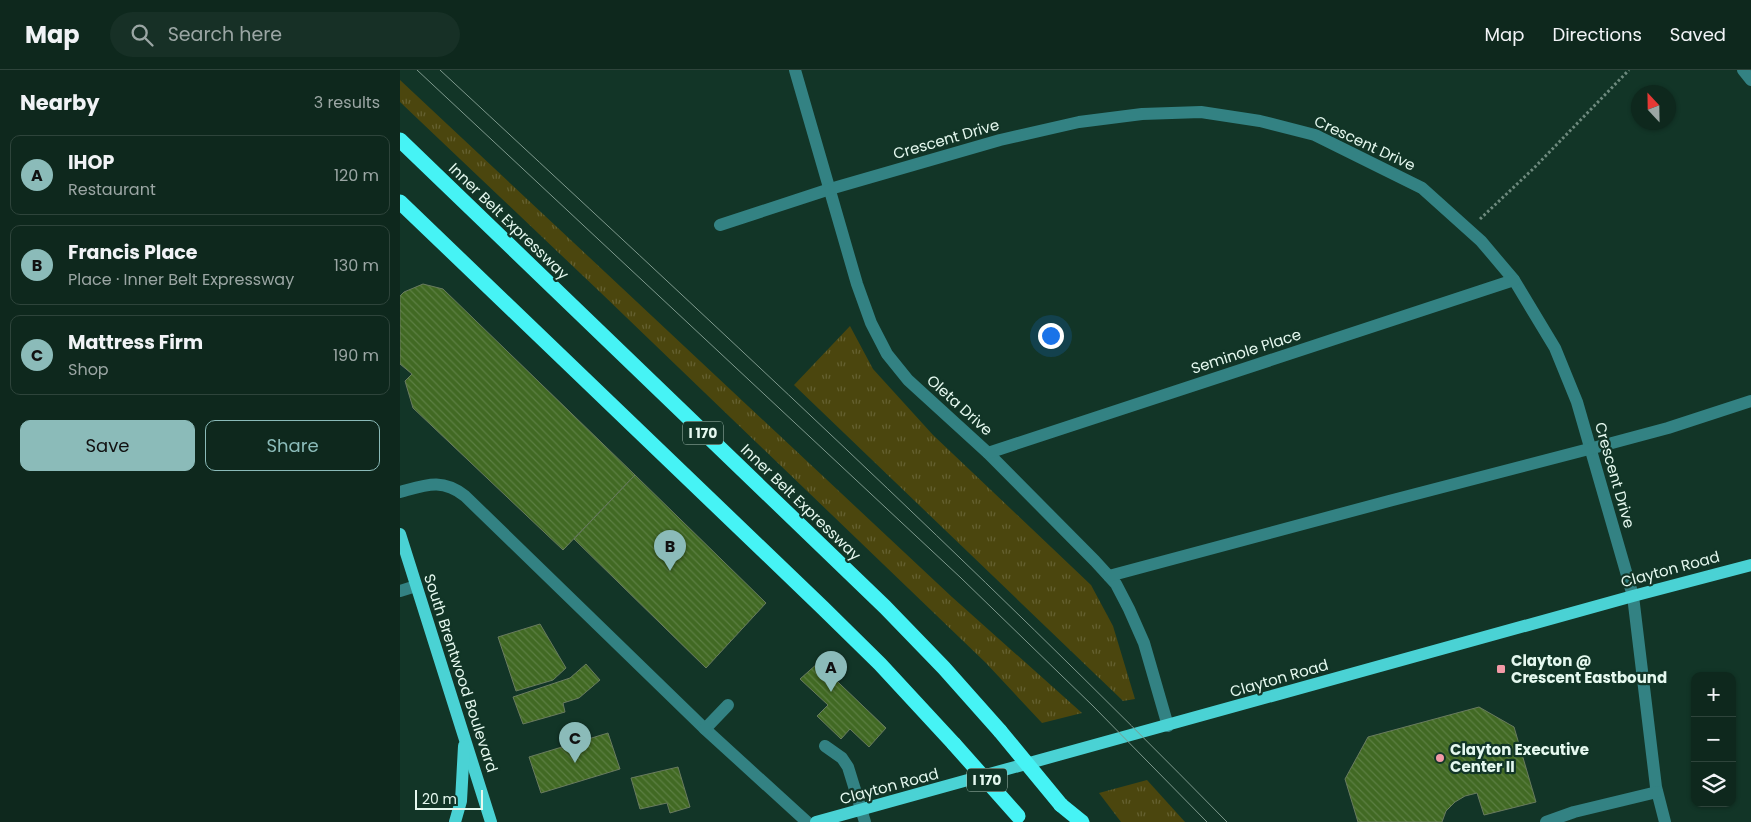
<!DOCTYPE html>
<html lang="en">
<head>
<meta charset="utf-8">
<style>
  body { margin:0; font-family:Poppins,sans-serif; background:#173026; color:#f1f3f6 }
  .controls { position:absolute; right:15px; bottom:15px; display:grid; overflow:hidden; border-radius:10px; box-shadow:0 1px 4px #0004 }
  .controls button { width:45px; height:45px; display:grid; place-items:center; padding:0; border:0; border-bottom:1px solid #2e443b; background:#0e281d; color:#f1f3f6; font:25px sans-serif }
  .compass { position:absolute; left:1231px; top:15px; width:45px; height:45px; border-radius:50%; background:#0e281d; box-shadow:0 1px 4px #0004; rotate:338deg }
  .scale { position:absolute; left:15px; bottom:12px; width:68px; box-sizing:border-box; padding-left:5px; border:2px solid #e5f8ef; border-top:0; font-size:14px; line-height:18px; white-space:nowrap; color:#e5f8ef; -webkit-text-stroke:4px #123527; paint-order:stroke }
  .you { position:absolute; left:650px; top:265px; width:18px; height:18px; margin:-12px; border:4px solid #fff; border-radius:50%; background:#1a73e8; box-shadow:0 0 0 8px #1a73e833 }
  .badge { display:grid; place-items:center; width:32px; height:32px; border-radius:50%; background:#8bbbb9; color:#111; font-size:16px; font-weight:700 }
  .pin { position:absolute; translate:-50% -41px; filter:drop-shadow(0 1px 2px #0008) }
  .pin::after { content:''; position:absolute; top:26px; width:18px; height:15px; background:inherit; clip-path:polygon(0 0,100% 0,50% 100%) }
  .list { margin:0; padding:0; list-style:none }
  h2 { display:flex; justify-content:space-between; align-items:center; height:65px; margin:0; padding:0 20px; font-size:21px }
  h2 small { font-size:16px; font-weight:400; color:#9ba6a4 }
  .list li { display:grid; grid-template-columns:32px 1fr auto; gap:15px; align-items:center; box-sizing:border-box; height:80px; margin:0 10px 10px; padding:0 10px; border:1px solid #2e443b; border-radius:10px }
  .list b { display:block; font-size:19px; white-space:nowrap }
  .list p { margin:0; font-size:16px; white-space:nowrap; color:#9ba6a4 }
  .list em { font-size:16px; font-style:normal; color:#9ba6a4 }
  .actions { display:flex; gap:10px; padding:15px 20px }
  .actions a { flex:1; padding:11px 0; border:1px solid #8bbbb9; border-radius:10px; text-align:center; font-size:18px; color:#8bbbb9 }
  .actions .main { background:#8bbbb9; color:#111 }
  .icon { flex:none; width:28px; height:28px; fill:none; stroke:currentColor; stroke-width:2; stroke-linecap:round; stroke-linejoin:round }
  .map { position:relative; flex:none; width:1351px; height:752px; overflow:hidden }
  header { display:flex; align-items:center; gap:30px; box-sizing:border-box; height:70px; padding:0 25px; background:#0e281d; border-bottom:1px solid #2e443b }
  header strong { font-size:24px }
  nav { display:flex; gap:28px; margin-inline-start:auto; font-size:18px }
  .search { width:350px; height:45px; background:#173026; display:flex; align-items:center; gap:12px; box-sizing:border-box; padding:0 18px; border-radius:28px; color:#9ba6a4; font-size:19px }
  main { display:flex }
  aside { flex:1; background:#0e281d }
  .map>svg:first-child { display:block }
</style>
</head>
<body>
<header>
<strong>Map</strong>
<div class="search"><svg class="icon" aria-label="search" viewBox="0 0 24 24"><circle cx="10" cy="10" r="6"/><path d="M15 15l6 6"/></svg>Search here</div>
<nav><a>Map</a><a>Directions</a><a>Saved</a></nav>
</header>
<main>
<aside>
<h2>Nearby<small>3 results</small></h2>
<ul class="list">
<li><span class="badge">A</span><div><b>IHOP</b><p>Restaurant</p></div><em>120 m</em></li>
<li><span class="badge">B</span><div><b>Francis Place</b><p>Place · Inner Belt Expressway</p></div><em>130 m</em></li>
<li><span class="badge">C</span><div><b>Mattress Firm</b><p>Shop</p></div><em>190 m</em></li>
</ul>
<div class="actions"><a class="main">Save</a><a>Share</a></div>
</aside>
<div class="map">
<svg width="1351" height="752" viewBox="0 0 1351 752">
  <defs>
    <pattern id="grass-tufts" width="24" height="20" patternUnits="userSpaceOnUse" patternTransform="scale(1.25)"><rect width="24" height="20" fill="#4b460e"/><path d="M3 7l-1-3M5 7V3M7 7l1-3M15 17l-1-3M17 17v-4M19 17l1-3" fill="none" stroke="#656131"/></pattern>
    <pattern id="building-back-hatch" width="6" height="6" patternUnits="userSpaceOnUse" patternTransform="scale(1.25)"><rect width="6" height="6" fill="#416923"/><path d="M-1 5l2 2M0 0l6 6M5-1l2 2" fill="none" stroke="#5c7f43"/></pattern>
  </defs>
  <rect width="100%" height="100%" fill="#123527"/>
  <!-- grass -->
  <g fill="url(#grass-tufts)">
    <path d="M0,10l552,517 130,116 -40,10 -56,-60 -386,-371 -200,-190z"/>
    <path d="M450,256l23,43 60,66 158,150 22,41 22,73 -12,2 -3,-3 -326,-313z"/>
    <path d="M747,710l38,42h-64l-22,-29z"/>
  </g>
  <!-- building -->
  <g fill="url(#building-back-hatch)" stroke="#697b5f">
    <path d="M23,214l20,5 192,186 -72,75 -150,-142 -8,-27 7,-7 -12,-10v-68l4,-4z"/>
    <path d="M235,405l131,128 -60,65 -132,-129z"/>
    <path d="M140,554l26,44 -13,12 -37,11 -18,-54z"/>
    <path d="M418,593l68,65 -17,19 -19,-18 -9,10 -24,-23 11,-11 -28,-26z"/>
    <path d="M186,594l14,16 -21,18 -16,5 2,9 -42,12 -10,-27 57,-19z"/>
    <path d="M1079,637l35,20 22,75 -52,13 -7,-22 -12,3 -10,6 -9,9 -4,11h-84l-13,-43 23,-42z"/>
    <path d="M208,663l12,36 -79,24 -12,-36z"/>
    <path d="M278,697l12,40 -20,6 -3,-10 -27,6 -9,-31z"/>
  </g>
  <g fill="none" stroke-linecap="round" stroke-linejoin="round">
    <!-- path -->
    <path stroke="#6e8a7e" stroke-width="3" stroke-dasharray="2.5 2.5" stroke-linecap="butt" d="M1080,149l53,-50 96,-99"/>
    <!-- minor -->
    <g stroke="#338283" stroke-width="12">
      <path d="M395,0l62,214 14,39 16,31 21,26 80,73 107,108 21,23 13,25 15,34 24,83"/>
      <path d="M1343,0l8,10"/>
      <path d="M320,155l110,-36 170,-49 79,-18 63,-8 59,-2 59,9 55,14 107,53 59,53 33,39 41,68 22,54 56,194 23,191 9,35"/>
      <path d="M588,383l526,-173"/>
      <path d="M0,422c26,-7 42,-14 65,4l240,233 102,93"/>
      <path d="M709,506l280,-75 223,-58 56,-15 83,-27"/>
      <path d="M0,521l16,-5"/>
      <path d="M305,659l23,-24"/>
      <path d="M425,676l17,12 6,9 17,55"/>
      <path d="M1146,752l28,-10 83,-20"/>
    </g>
    <!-- major -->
    <g stroke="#4ad2d4" stroke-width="12">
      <path d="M0,464l91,288"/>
      <path d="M55,752l6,-21 3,-55"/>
      <path d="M416,752l817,-226 118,-31"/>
    </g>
    <!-- highway -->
    <g stroke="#46f3f5" stroke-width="15">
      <path d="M0,70l485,467 59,61 56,63"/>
      <path d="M0,132l423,406 57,56 74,80"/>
      <path d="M661,735l21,17"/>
    </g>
    <!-- tram -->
    <g stroke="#7e998d" stroke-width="1">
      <path d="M17,0l544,508 132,128 114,116"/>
      <path d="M40,0c266,247 533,493 787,752"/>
    </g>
    <!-- highway-bridge -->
    <g stroke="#46f3f5" stroke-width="15">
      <path d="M600,661l61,74"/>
      <path d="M554,674l64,72"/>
    </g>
  </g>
  <!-- markers -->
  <g fill="#f39aa7" stroke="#123527" stroke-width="2">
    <rect x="1096" y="594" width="10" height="10" rx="2.5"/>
    <circle cx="1040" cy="688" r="5"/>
  </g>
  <g text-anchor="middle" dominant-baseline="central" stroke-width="4.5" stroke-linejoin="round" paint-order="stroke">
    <!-- shield labels -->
    <g fill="#123527" stroke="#a6beb3" stroke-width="1">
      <rect x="283" y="351.5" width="40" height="23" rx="4"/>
      <rect x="567" y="698.5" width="40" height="23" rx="4"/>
    </g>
    <g font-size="14" font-weight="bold" fill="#e5f8ef">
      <text x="303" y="363">I 170</text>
      <text x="587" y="710">I 170</text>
    </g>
    <!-- street labels -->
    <g font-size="15" fill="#e5f8ef" stroke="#123527">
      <text transform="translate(546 69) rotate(-16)">Crescent Drive</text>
      <text transform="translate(965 73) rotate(25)">Crescent Drive</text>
      <text transform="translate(109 151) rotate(44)">Inner Belt Expressway</text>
      <text transform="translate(846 281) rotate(-18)">Seminole Place</text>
      <text transform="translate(560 335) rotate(42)">Oleta Drive</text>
      <text transform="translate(1215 405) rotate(74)">Crescent Drive</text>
      <text transform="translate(401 432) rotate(44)">Inner Belt Expressway</text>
      <text transform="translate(1270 499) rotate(-15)">Clayton Road</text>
      <text transform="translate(61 603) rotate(72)">South Brentwood Boulevard</text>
      <text transform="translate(879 608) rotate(-16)">Clayton Road</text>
      <text transform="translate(489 716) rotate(-15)">Clayton Road</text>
    </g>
    <!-- poi labels -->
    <g font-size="15" font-weight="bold" fill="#e5f8ef" stroke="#123527" text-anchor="start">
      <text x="1111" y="590">Clayton @<tspan x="1111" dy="17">Crescent Eastbound</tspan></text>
      <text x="1050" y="679">Clayton Executive<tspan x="1050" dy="17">Center II</tspan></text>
    </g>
  </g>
</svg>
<div class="controls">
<button>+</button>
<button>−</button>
<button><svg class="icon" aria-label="layers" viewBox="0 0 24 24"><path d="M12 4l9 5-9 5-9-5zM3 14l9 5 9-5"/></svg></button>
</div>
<svg class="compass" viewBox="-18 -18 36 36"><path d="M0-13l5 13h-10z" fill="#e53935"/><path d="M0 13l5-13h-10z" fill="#9ba6a4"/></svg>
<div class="scale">20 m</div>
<div class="you"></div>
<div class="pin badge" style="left:431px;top:622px">A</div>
<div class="pin badge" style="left:270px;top:501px">B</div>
<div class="pin badge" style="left:175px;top:693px">C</div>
</div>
</main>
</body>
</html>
